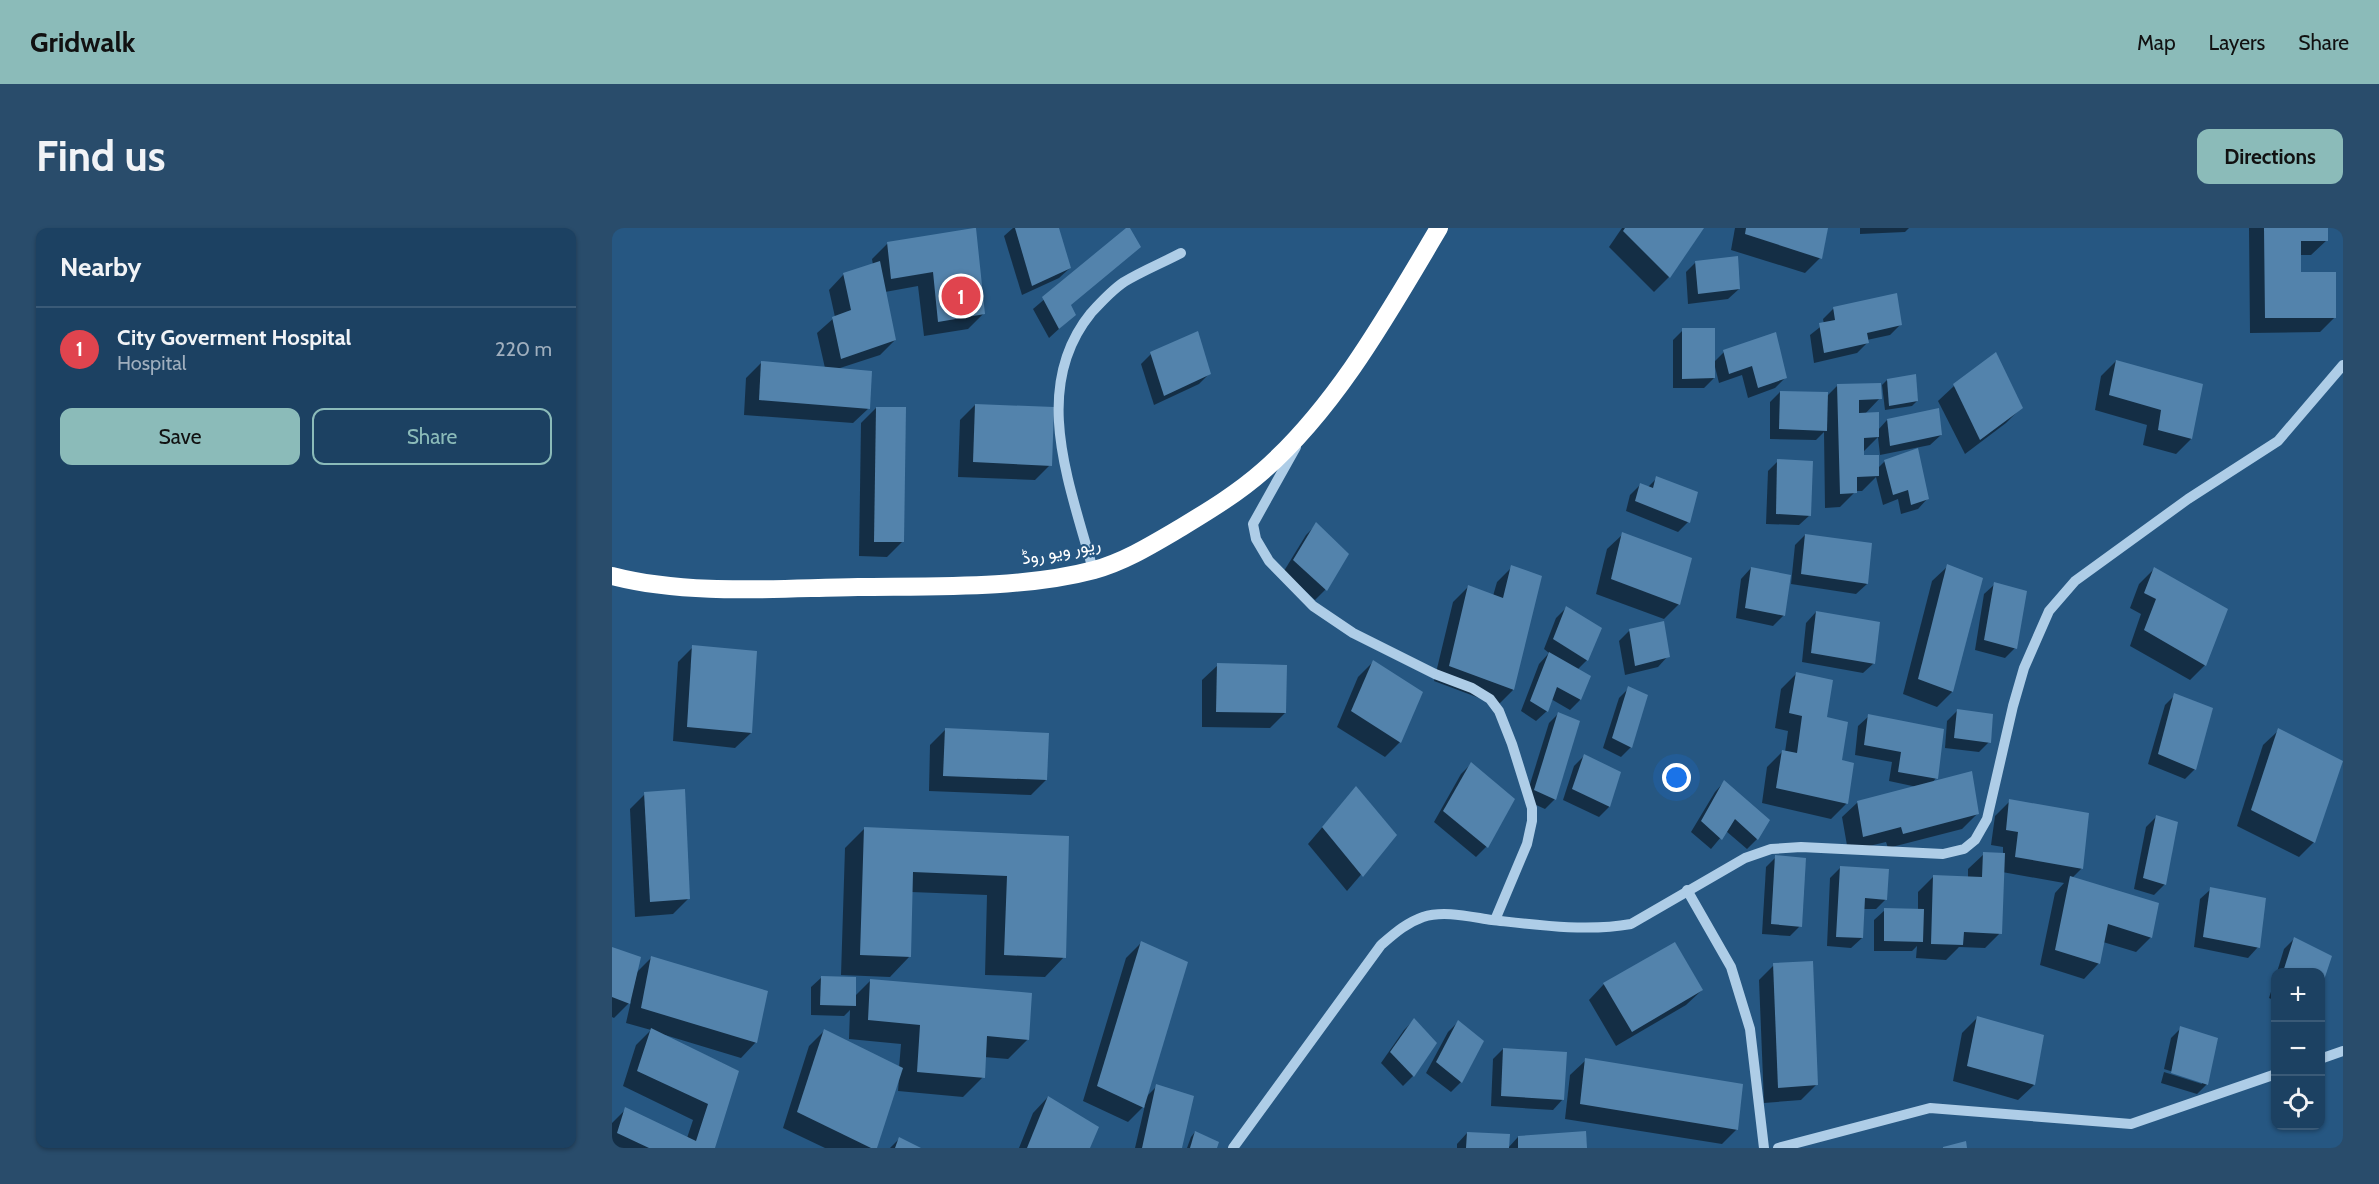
<!DOCTYPE html>
<html lang="en">
<head>
<meta charset="utf-8">
<style>
  body { margin:0; font-family:Cabin,Vazirmatn,sans-serif; background:#294c6b; color:#f1f3f6 }
  .controls { position:absolute; right:18px; bottom:18px; display:grid; overflow:hidden; border-radius:12px; box-shadow:0 2px 4px #0004 }
  .controls button { width:54px; height:54px; display:grid; place-items:center; padding:0; border:0; border-bottom:2px solid #3a5a77; background:#1c4162; color:#f1f3f6; font:30px sans-serif }
  .you { position:absolute; left:1065px; top:550px; width:21px; height:21px; margin:-15px; border:4px solid #fff; border-radius:50%; background:#1a73e8; box-shadow:0 0 0 9px #1a73e833 }
  .badge { display:grid; place-items:center; width:39px; height:39px; border-radius:50%; background:#8bbbb9; color:#fff; font-size:20px; font-weight:700 }
  .pin { position:absolute; translate:-50% -50%; border:3px solid #fff; box-shadow:0 2px 6px #0006 }
  .list { margin:0; padding:0; list-style:none }
  h2 { display:flex; justify-content:space-between; align-items:center; height:78px; margin:0; padding:0 24px; font-size:26px }
  h2 small { font-size:20px; font-weight:400; color:#a0afbe }
  .list li { display:grid; grid-template-columns:39px 1fr auto; gap:18px; align-items:center; box-sizing:border-box; height:84px; padding:0 24px; border-top:2px solid #3a5a77 }
  .list b { display:block; font-size:22px; white-space:nowrap }
  .list p { margin:0; font-size:20px; white-space:nowrap; color:#a0afbe }
  .list em { font-size:20px; font-style:normal; color:#a0afbe }
  .actions { display:flex; gap:12px; padding:18px 24px }
  .actions a { flex:1; padding:14px 0; border:2px solid #8bbbb9; border-radius:12px; text-align:center; font-size:21px; color:#8bbbb9 }
  .actions .main { background:#8bbbb9; color:#111 }
  .icon { flex:none; width:33px; height:33px; fill:none; stroke:currentColor; stroke-width:2; stroke-linecap:round; stroke-linejoin:round }
  .map { position:relative; flex:none; width:1731px; height:920px; overflow:hidden; border-radius:12px }
  header { display:flex; align-items:center; gap:36px; box-sizing:border-box; height:84px; padding:0 30px; background:#8bbbb9; color:#111 }
  header strong { font-size:28px }
  nav { display:flex; gap:33px; margin-inline-start:auto; font-size:21px }
  .intro { display:flex; align-items:center; justify-content:space-between; box-sizing:border-box; height:144px; padding:0 36px }
  h1 { margin:0; font-size:42px }
  .button { padding:15px 27px; border-radius:12px; background:#8bbbb9; color:#111; font-size:21px; font-weight:700 }
  main { display:flex; gap:36px; padding:0 36px }
  aside { flex:1; background:#1c4162; border-radius:12px; box-shadow:0 2px 4px #0004 }
  .map>svg:first-child { display:block }
</style>
</head>
<body>
<header>
<strong>Gridwalk</strong>
<nav><a>Map</a><a>Layers</a><a>Share</a></nav>
</header>
<div class="intro"><h1>Find us</h1><a class="button">Directions</a></div>
<main>
<aside>
<h2>Nearby<small></small></h2>
<ul class="list">
<li><span class="badge" style="background:#e0444e">1</span><div><b>City Goverment Hospital</b><p>Hospital</p></div><em>220 m</em></li>
</ul>
<div class="actions"><a class="main">Save</a><a>Share</a></div>
</aside>
<div class="map">
<svg width="1731" height="920" viewBox="0 0 1731 920">
  <rect width="100%" height="100%" fill="#265782"/>
  <!-- shadow -->
  <g fill="#0007">
    <path d="M401,0h45l12,40 -11,10 -37,17 -18,-59z"/>
    <path d="M516,0l-59,78 5,9 -25,23 -16,-29z"/>
    <path d="M1010,0h80l-33,49 -15,15 -45,-45z"/>
    <path d="M1123,0h92l-7,30 -15,15 -74,-23z"/>
    <path d="M1248,0h49l-4,4 -45,2z"/>
    <path d="M1637,0h78v12l-16,15h-11v19l35,43 -15,15 -70,1z"/>
    <path d="M363,1l8,85 -15,15 -44,7 -6,-50 -33,6 10,48 -15,15 -43,14 32,39 -16,15 -109,-8 2,-37 15,-15 64,5 -8,-35 18,-16 -6,-27 15,-16 29,-9 -1,-6 15,-15z"/>
    <path d="M1084,34l43,27 -11,10 -40,5 -2,-32z"/>
    <path d="M1221,81l67,16 -10,10 -23,5v3l-10,10 -43,10 -4,-28 14,-11 -1,-5z"/>
    <path d="M1071,102l31,32 10,-10 61,26 -10,10 -27,10 -6,-23 -23,8 -4,-16 -1,11 -10,10h-31v-48z"/>
    <path d="M539,126l59,19 -11,11 -45,21 -13,-41z"/>
    <path d="M1383,126l27,53 -16,16 -41,31 -27,-53 16,-15z"/>
    <path d="M1504,133l85,24 -10,54 -15,15 -33,-9 4,-20 -52,-15 6,-34z"/>
    <path d="M1275,152l30,21 -5,5 -27,4 -3,-25z"/>
    <path d="M1226,157l42,13 -16,17 14,15 9,-10 54,15 -11,10 -50,10 -2,-18 -15,15v5l14,12 8,-8 43,37 -10,11 -17,5 -3,-15 -15,6 -7,-28 -14,14h-6l-16,16 -15,1 -1,-76 -8,8 -46,-1v-37l10,-10 46,5z"/>
    <path d="M363,177l75,60 -15,15 -77,-3 2,-57z"/>
    <path d="M264,180l27,133 -16,16 -28,-1 2,-133z"/>
    <path d="M1166,233l32,54 -11,10 -33,-1 2,-53z"/>
    <path d="M1045,250l31,44 -10,10 -52,-21 4,-16 10,-10 7,3z"/>
    <path d="M704,297l31,29 -22,36 -10,10 -31,-29 22,-36z"/>
    <path d="M1011,306l56,70 -15,15 -68,-25 11,-45z"/>
    <path d="M1193,307l62,49 -11,10 -65,-10 4,-39z"/>
    <path d="M1336,338l33,12 -29,114 -15,15 -34,-13 29,-113z"/>
    <path d="M900,339l1,123 -15,15 -64,-24 19,-79 15,-15 25,9 4,-14z"/>
    <path d="M1139,340l33,47 -11,11 -37,-8 5,-39z"/>
    <path d="M1542,341l51,96 -15,15 -60,-34 11,-32 -11,-6 9,-24z"/>
    <path d="M1383,356l20,64 -10,10 -30,-8 9,-56z"/>
    <path d="M954,380l21,52 -10,10 12,6 -9,24 -10,10 -19,-11 -4,12 -11,10 -15,-10 18,-47 10,-11 -5,-4 12,-31z"/>
    <path d="M1204,384l58,51 -11,10 -61,-11 4,-39z"/>
    <path d="M1017,403l39,25 -10,11 -33,8 -6,-34z"/>
    <path d="M81,419l58,86 -16,15 -62,-7 5,-79z"/>
    <path d="M761,434l27,80 -15,15 -48,-30 21,-50z"/>
    <path d="M606,437l67,48 -15,15 -68,-1v-47z"/>
    <path d="M1184,446l30,45 15,43 5,42 -15,15 -69,-16 5,-36 15,-15h3l3,-21 -13,-3 6,-39z"/>
    <path d="M1017,460l2,59 -10,10 -18,-9 16,-50z"/>
    <path d="M1563,467l20,74 -10,10 -37,-15 17,-59z"/>
    <path d="M1345,483l32,31 -10,10 -34,-4 2,-27z"/>
    <path d="M947,485l-4,86 -10,10 -20,-9 24,-77z"/>
    <path d="M1257,488l67,62 -4,5 45,31 -15,15 -74,19 -2,-6 -38,9 -6,-34 16,-15 59,-15 -28,-6 3,-19 -37,-7 3,-29z"/>
    <path d="M333,502l101,50 -15,15 -102,-4 1,-46z"/>
    <path d="M1667,502l35,112 -15,15 -62,-31 26,-81z"/>
    <path d="M972,528l35,16 -10,35 -10,10 -36,-17 11,-34z"/>
    <path d="M859,536l42,35 -27,48 -10,10 -42,-35 27,-48z"/>
    <path d="M1112,554l44,39 -11,18 -10,10 -21,-18 -15,18 -20,-17 24,-40z"/>
    <path d="M744,560l39,47 -48,56 -39,-47z"/>
    <path d="M33,566l44,104 -16,16 -38,3 -5,-108z"/>
    <path d="M1398,573l72,67 -10,10 79,59 -15,15 -33,-10 -4,21 -15,16 -44,-14 15,-72 9,-10 -62,-11 -2,61 -15,15 -26,-1 -13,13 -30,-2 1,-12 -5,5h-38v-31l11,-10h33v-18l16,-16 34,2v-9l16,-15 19,1v-8l-12,-2 4,-29z"/>
    <path d="M1544,589l9,67 -11,11 -20,-6 12,-62z"/>
    <path d="M253,600l203,9 -4,120 -19,20 -60,-2 2,-80 -76,-3 -2,65 -19,20 -49,-2 4,-127z"/>
    <path d="M1164,629l24,69 -10,10 -28,-2 4,-67z"/>
    <path d="M1228,640l46,31 -10,10h-13l-1,29 -11,10 -24,-2 3,-68z"/>
    <path d="M1599,661l47,58 -10,11 -54,-11 6,-48z"/>
    <path d="M1682,711l36,17 -10,29v-13h-43l7,-23z"/>
    <path d="M530,714l4,155 11,-11 24,62h-46l10,-43 -17,17 -45,-21 43,-143z"/>
    <path d="M0,720l24,25 16,-16 104,85 -15,16 -76,-23v1l73,35 -25,77h-101v-25l14,-14 61,29 6,-18 -70,-34 13,-41 15,-15 -25,-7 5,-22 -17,17 -2,-1z"/>
    <path d="M1162,737l42,120 -15,15 -37,3 -5,-123z"/>
    <path d="M1664,748v25l-7,-3z"/>
    <path d="M210,749l32,20 17,-17 157,59 -20,20 -24,-2 -1,20 -20,20 -65,-6 1,-13 -24,70h-50l-42,-20 26,-82 15,-15 75,37 2,-24 -52,-5 1,-29 -6,6 -33,-1v-28z"/>
    <path d="M992,756l98,6 -16,15 -70,41 -27,-46z"/>
    <path d="M1366,789l56,68 -16,15 -65,-19 9,-48z"/>
    <path d="M802,792l21,23 -22,33 -10,10 -22,-23 23,-33z"/>
    <path d="M846,794l3,60 -10,10 -25,-19 22,-41z"/>
    <path d="M1569,800l26,56 -10,10 -36,-11 3,-11 38,12v-3l-38,-12 7,-31z"/>
    <path d="M891,821l60,50 -10,11 -62,-4 2,-47z"/>
    <path d="M974,832l151,69 -15,15 -157,-25 5,-44z"/>
    <path d="M436,869l40,51h-69l14,-35z"/>
    <path d="M583,904l20,16h-28l4,-11z"/>
    <path d="M855,905l41,15 10,-11 67,11h-128v-4z"/>
    <path d="M287,911l19,9h-28z"/>
  </g>
  <!-- building -->
  <g fill="#5383ac">
    <path d="M362,0h2l9,86 -47,8 -5,-50 -42,7 -4,-37z"/>
    <path d="M403,0h44l12,40 -39,18z"/>
    <path d="M514,0h4l11,19 -70,58 5,10 -17,14 -17,-32z"/>
    <path d="M1013,0h79l-34,50 -47,-47z"/>
    <path d="M1134,0h82l-6,31 -77,-25z"/>
    <path d="M1652,0h64v13h-27v31h35v46h-71z"/>
    <path d="M1126,28l2,33 -42,5 -3,-33z"/>
    <path d="M268,33l16,79 -55,19 -9,-42 19,-7 -8,-37z"/>
    <path d="M1285,65l5,32 -35,8 2,10 -45,10 -5,-30 16,-3 -2,-13z"/>
    <path d="M1070,100h33v50l-33,1z"/>
    <path d="M586,103l13,43 -47,22 -14,-44z"/>
    <path d="M1164,104l11,46 -29,10 -6,-22 -23,8 -6,-24z"/>
    <path d="M1384,124l27,56 -43,32 -27,-56z"/>
    <path d="M1504,132l87,24 -11,55 -34,-9 3,-20 -52,-15z"/>
    <path d="M149,133l111,10 -2,38 -111,-9z"/>
    <path d="M1304,146l2,27 -29,5 -2,-27z"/>
    <path d="M1269,155l1,16 -23,1v13l20,-1v25l-15,1v17h15v21l-22,1v16l-17,1 -3,-110z"/>
    <path d="M1168,163l48,1 -1,39 -48,-2z"/>
    <path d="M363,176l79,3 -2,59 -79,-4z"/>
    <path d="M264,179h30l-2,135h-30z"/>
    <path d="M1327,180l3,27 -52,11 -3,-27z"/>
    <path d="M1306,220l11,51 -18,6 -3,-15 -15,5 -9,-35z"/>
    <path d="M1165,231l36,2 -2,55 -35,-2z"/>
    <path d="M1044,248l42,16 -8,31 -55,-22 5,-18 13,5z"/>
    <path d="M704,294l33,32 -22,37 -34,-31z"/>
    <path d="M1010,304l70,26 -12,47 -69,-26z"/>
    <path d="M1193,306l67,9 -4,41 -67,-10z"/>
    <path d="M1335,336l36,14 -30,114 -35,-13z"/>
    <path d="M899,337l31,11 -28,114 -65,-24 19,-81 35,13z"/>
    <path d="M1139,339l40,8 -6,41 -40,-8z"/>
    <path d="M1542,339l74,42 -22,57 -62,-36 12,-31 -12,-6z"/>
    <path d="M1382,354l33,9 -10,58 -33,-9z"/>
    <path d="M954,378l36,22 -14,33 -35,-22z"/>
    <path d="M1204,383l64,11 -5,42 -64,-11z"/>
    <path d="M1052,393l6,36 -35,9 -6,-37z"/>
    <path d="M80,417l65,6 -5,82 -65,-6z"/>
    <path d="M937,424l42,24 -10,24 -24,-13 -9,25 -18,-11z"/>
    <path d="M761,432l50,32 -22,51 -50,-32z"/>
    <path d="M605,435l70,2 -1,48 -70,-1z"/>
    <path d="M1184,444l37,8 -6,37 21,5 -6,38 12,3 -6,41 -72,-16 6,-38 15,3 5,-37 -13,-3z"/>
    <path d="M1016,458l20,9 -16,53 -20,-10z"/>
    <path d="M1562,465l39,15 -17,62 -38,-16z"/>
    <path d="M1345,481l36,5 -2,29 -37,-5z"/>
    <path d="M946,484l22,9 -24,79 -22,-10z"/>
    <path d="M1256,486l76,15 -6,50 -40,-7 3,-20 -37,-7z"/>
    <path d="M333,500l104,5 -2,47 -104,-4z"/>
    <path d="M1666,500l65,33 -28,82 -64,-33z"/>
    <path d="M972,526l37,18 -11,35 -38,-18z"/>
    <path d="M859,534l44,37 -27,49 -45,-37z"/>
    <path d="M1360,543l7,43 -76,20 -2,-7 -38,10 -6,-36z"/>
    <path d="M1112,552l46,40 -12,20 -23,-21 -13,21 -21,-19z"/>
    <path d="M744,558l41,49 -34,42 -41,-50z"/>
    <path d="M73,561l5,110 -40,3 -6,-110z"/>
    <path d="M1397,571l80,14 -6,56 -68,-12 3,-25 -12,-2z"/>
    <path d="M1544,587l22,7 -12,63 -23,-7z"/>
    <path d="M252,599l205,9 -3,122 -62,-3 3,-79 -94,-4 -2,85 -51,-2z"/>
    <path d="M1371,624l22,1 -3,81 -38,-2 -1,13 -32,-1 2,-69 49,2z"/>
    <path d="M1163,627l31,3 -4,69 -31,-3z"/>
    <path d="M1228,638l49,3 -2,31 -22,-2 -2,40 -27,-1z"/>
    <path d="M1458,648l89,27 -7,35 -44,-14 -8,40 -45,-14z"/>
    <path d="M1598,659l56,11 -6,50 -57,-11z"/>
    <path d="M1272,680l40,1 -1,33 -39,-1z"/>
    <path d="M1682,709l38,19 -11,33 -1,-17h-37z"/>
    <path d="M529,713l47,21 -44,146 -47,-22z"/>
    <path d="M1063,714l28,48 -71,42 -29,-49z"/>
    <path d="M0,719l29,10 -11,47 -18,-7z"/>
    <path d="M39,728l117,35 -11,52 -116,-35z"/>
    <path d="M1201,733l5,124 -40,3 -5,-125z"/>
    <path d="M209,748l35,1v29l-36,-1z"/>
    <path d="M258,751l162,14 -3,47 -42,-4 -2,42 -68,-6 3,-47 -52,-5z"/>
    <path d="M1365,788l67,19 -9,50 -68,-19z"/>
    <path d="M802,790l23,25 -23,34 -24,-25z"/>
    <path d="M846,792l26,21 -22,42 -26,-21z"/>
    <path d="M1568,798l38,12 -10,47 -37,-12z"/>
    <path d="M39,800l88,43 -24,77h-66l-32,-15 8,-26 71,34 12,-37 -71,-33z"/>
    <path d="M212,801l79,39 -26,80h-6l-74,-36z"/>
    <path d="M891,820l64,4 -3,48 -63,-4z"/>
    <path d="M973,830l158,26 -5,46 -158,-26z"/>
    <path d="M544,856l38,12 -12,52h-40z"/>
    <path d="M436,868l51,31 -9,21h-63z"/>
    <path d="M583,903l24,11 -2,6h-27z"/>
    <path d="M974,903l1,17h-69v-12z"/>
    <path d="M855,904l43,2 -1,14h-43z"/>
    <path d="M287,909l22,11h-26z"/>
    <path d="M1354,913l1,7h-24v-1z"/>
  </g>
  <g fill="none" stroke-linecap="round" stroke-linejoin="round">
    <!-- minor -->
    <g stroke="#aecde7" stroke-width="10">
      <path d="M684,219l-43,77 3,15 13,22 44,45 40,27 82,41 37,14 18,11 9,12 13,33 20,64v13l-5,23 -32,76"/>
      <path d="M481,342c-22,-83 -64,-181 -2,-257 10,-11 21,-23 33,-31 18,-11 38,-19 57,-29"/>
      <path d="M1075,662l44,77 19,62 14,119"/>
      <path d="M1708,831l23,-8"/>
      <path d="M621,920l148,-203c14,-12 25,-22 42,-28 21,-7 48,0 69,3 45,5 95,12 139,4l114,-66 26,-9 30,-2 142,7 21,-5 11,-9 12,-21 26,-113 11,-38 25,-57 26,-30 113,-82 90,-58 65,-76"/>
      <path d="M1166,920l152,-40 201,16 145,-50"/>
    </g>
    <!-- highway -->
    <path stroke="#fff" stroke-width="18" d="M0,348c77,20 167,12 246,11 73,-1 165,2 236,-17 32,-9 59,-26 88,-43 28,-17 56,-34 81,-56 74,-65 126,-159 176,-243"/>
  </g>
  <g text-anchor="middle" dominant-baseline="central" stroke-width="4.5" stroke-linejoin="round" paint-order="stroke">
    <!-- street labels -->
    <g font-size="18" fill="#fff" stroke="#265782">
      <text transform="translate(449 323) rotate(-11)">ریور ویو روڈ</text>
    </g>
  </g>
</svg>
<div class="controls">
<button>+</button>
<button>−</button>
<button><svg class="icon" aria-label="locate" viewBox="0 0 24 24"><circle cx="12" cy="12" r="6"/><path d="M12 2v4M12 18v4M2 12h4M18 12h4"/></svg></button>
</div>
<div class="you"></div>
<div class="pin badge" style="left:349px;top:68px;background:#e0444e">1</div>
</div>
</main>
</body>
</html>
